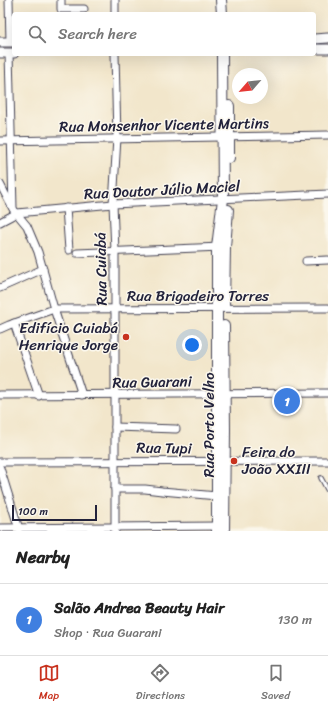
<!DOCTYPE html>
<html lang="en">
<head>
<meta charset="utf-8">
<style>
  body { margin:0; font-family:Sriracha,sans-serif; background:#f2f2f2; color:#222 }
  .compass { position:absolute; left:232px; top:68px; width:36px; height:36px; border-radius:50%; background:#fff; box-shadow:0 4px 16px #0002; rotate:242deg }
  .scale { position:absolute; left:12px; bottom:10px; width:85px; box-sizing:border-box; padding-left:4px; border:2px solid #22223b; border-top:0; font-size:11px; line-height:14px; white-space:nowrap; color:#22223b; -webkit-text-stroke:3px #fbf7ec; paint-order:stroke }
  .you { position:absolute; left:192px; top:345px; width:14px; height:14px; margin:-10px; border:3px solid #fff; border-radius:50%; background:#1a73e8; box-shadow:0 0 0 6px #1a73e833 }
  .badge { display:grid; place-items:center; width:26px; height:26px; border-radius:50%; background:#c8321e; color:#fff; font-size:13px; font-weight:700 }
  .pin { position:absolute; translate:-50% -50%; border:2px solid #fff; box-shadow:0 1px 4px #0006 }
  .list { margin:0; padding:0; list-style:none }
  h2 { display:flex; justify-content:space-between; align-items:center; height:52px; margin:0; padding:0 16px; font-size:17px }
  h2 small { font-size:13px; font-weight:400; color:#767676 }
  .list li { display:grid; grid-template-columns:26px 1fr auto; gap:12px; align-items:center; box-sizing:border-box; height:72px; padding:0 16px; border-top:1px solid #e0e0e0 }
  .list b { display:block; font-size:15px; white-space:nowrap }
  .list p { margin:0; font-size:13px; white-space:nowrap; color:#767676 }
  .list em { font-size:13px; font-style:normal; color:#767676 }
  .icon { flex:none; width:22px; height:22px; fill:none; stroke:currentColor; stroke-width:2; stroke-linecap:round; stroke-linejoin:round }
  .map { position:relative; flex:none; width:328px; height:531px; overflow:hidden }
  .search { position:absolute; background:#fff; box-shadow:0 4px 16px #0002; left:12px; right:12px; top:12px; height:44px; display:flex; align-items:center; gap:10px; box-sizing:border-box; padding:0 14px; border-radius:4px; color:#767676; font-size:15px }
  .sheet { height:124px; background:#fff }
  nav { display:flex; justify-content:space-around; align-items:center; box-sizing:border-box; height:56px; border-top:1px solid #e0e0e0; background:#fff; font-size:11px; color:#767676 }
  nav a { display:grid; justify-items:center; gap:2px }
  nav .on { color:#c8321e }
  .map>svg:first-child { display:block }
</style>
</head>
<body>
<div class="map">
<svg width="328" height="531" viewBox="0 0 328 531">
  <rect width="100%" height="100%" fill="#fbf7ec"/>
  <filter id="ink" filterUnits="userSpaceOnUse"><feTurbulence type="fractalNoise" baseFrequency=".025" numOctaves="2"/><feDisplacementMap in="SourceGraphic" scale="8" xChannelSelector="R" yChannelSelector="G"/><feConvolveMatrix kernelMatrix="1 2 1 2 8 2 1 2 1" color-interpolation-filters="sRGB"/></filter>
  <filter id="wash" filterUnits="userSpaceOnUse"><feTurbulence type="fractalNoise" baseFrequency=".012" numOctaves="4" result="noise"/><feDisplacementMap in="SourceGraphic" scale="16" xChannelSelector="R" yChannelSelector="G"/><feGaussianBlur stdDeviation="0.9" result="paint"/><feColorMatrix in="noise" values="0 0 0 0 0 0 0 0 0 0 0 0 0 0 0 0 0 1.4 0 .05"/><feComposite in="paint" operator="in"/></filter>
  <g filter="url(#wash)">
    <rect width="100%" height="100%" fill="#f2e6cb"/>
  </g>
  <g filter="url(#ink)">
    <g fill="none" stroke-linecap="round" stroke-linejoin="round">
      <defs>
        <path id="service" d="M321,478l7,13"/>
        <g id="minor">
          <path d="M9,0l1,42"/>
          <path d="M61,0v9h23"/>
          <path d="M115,14v-14"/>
          <path d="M9,53l4,155"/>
          <path d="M115,54l2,84 -4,66 2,47v280"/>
          <path d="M0,141l328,-6"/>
          <path d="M0,184l13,25 14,17 11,26 16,57 28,86"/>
          <path d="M66,208l3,42"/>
          <path d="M0,222l17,-9 96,-9 215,-10"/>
          <path d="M77,253l144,-6"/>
          <path d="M306,261l22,-1"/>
          <path d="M0,288l43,-19"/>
          <path d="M14,323l25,73"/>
          <path d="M0,329l9,-4 45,-16 274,-1"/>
          <path d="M0,395l328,-2"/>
          <path d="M115,427l61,2"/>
          <path d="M0,462l328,-1"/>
          <path d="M0,468l19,61"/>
          <path d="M115,489h30l17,2 55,5"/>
          <path d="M0,528l217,-2"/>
        </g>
        <g id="tertiary">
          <path d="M314,39l14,-1"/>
          <path d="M0,42h14"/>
          <path d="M314,49h14"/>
          <path d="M0,53h14"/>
        </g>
        <g id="secondary">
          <path d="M221,0l1,14"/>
          <path d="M229,106v52"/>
          <path d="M224,306l1,-59 3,-37"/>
          <path d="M217,531v-284l6,-48 -1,-145"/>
          <path d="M224,531l1,-101 -1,-104"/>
        </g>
      </defs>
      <!-- service casing -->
      <use href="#service" stroke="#413f51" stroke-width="5.5"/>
      <!-- minor casing -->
      <use href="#minor" stroke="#413f51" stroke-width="9"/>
      <!-- tertiary casing -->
      <use href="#tertiary" stroke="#413f51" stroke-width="11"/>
      <!-- secondary casing -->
      <use href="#secondary" stroke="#413f51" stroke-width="12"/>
      <!-- service -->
      <use href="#service" stroke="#fff" stroke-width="3.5"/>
      <!-- minor -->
      <use href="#minor" stroke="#fff" stroke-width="7"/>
      <!-- tertiary -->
      <use href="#tertiary" stroke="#fff" stroke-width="9"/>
      <!-- secondary -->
      <use href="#secondary" stroke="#fff" stroke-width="10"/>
    </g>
  </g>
  <!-- markers -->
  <g fill="#c8321e" stroke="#fbf7ec" stroke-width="1.5">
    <circle cx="126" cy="337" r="4"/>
    <circle cx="234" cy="461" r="4"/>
  </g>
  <g text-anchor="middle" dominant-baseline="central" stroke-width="3" stroke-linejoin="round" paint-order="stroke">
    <!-- street labels -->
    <g font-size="15" fill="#22223b" stroke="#fbf7ec">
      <text transform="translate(164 125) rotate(-1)">Rua Monsenhor Vicente Martins</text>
      <text transform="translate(162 190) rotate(-3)">Rua Doutor Júlio Maciel</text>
      <text transform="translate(101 269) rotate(-91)">Rua Cuiabá</text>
      <text x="198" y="296">Rua Brigadeiro Torres</text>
      <text transform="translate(152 382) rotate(-1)">Rua Guarani</text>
      <text transform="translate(209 425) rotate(-90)">Rua Porto Velho</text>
      <text transform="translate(164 448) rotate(1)">Rua Tupi</text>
    </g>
    <!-- poi labels -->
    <g font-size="15" fill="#22223b" stroke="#fbf7ec" text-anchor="end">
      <text x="118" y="328">Edifício Cuiabá<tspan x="118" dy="17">Henrique Jorge</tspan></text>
      <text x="242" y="452" text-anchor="start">Feira do<tspan x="242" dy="17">João XXIII</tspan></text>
    </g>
  </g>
</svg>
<svg class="compass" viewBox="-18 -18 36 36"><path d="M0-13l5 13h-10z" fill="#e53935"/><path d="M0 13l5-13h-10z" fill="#767676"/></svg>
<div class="scale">100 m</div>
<div class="you"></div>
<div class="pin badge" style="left:287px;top:401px;background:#3f7fe0">1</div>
<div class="search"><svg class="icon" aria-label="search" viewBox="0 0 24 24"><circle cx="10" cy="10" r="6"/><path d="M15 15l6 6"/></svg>Search here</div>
</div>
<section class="sheet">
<h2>Nearby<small></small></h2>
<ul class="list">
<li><span class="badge" style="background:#3f7fe0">1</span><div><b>Salão Andrea Beauty Hair</b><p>Shop · Rua Guarani</p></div><em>130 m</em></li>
</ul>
</section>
<nav>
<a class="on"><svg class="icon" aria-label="map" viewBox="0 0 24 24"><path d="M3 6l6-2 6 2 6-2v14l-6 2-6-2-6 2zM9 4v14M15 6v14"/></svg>Map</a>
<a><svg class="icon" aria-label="directions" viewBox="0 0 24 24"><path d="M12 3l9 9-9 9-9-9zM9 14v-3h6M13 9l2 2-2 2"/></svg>Directions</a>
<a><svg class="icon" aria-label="saved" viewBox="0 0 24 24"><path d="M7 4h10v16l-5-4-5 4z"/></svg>Saved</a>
</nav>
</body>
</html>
